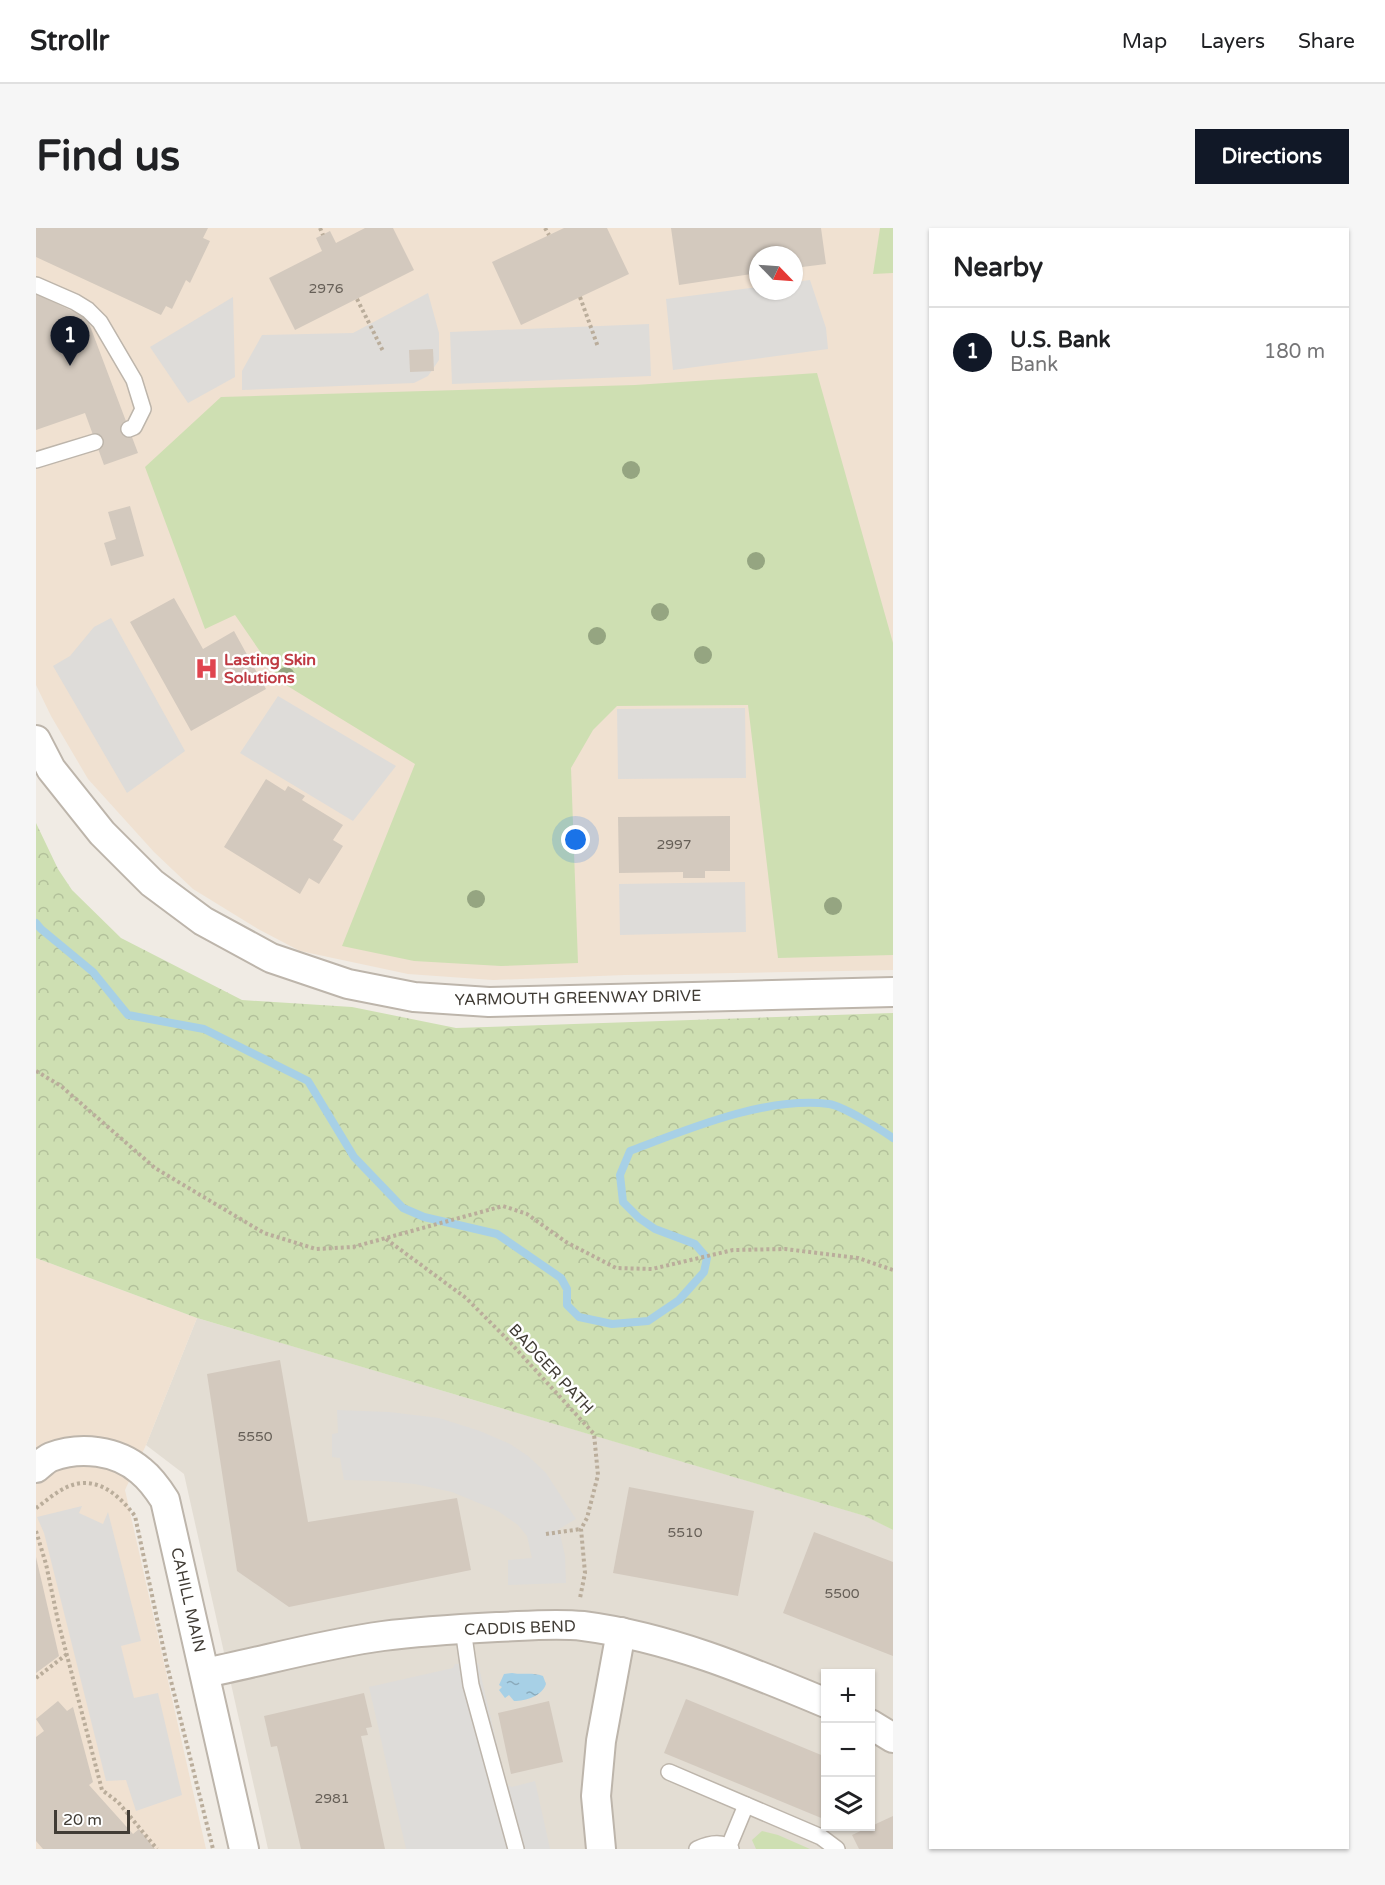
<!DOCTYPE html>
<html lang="en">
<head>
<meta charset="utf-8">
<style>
  body { margin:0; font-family:"Varela Round",sans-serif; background:#f6f6f6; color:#202124 }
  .controls { position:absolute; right:18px; bottom:18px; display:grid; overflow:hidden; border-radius:0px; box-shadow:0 2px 4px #0004 }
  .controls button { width:54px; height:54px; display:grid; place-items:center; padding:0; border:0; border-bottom:2px solid #e0e0e0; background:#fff; color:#202124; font:30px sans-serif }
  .compass { position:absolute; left:713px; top:18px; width:54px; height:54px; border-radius:50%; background:#fff; box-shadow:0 2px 4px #0004; rotate:115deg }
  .scale { position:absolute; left:18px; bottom:15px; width:76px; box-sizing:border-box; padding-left:6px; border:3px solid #413c35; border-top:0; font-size:16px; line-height:21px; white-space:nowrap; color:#413c35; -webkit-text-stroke:4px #fff; paint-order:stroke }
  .you { position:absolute; left:540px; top:612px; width:21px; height:21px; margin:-15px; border:4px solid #fff; border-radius:50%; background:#1a73e8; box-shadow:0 0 0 9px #1a73e833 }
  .badge { display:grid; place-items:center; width:39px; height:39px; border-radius:50%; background:#111827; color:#fff; font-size:20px; font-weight:700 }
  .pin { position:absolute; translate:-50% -50px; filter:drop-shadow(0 2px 3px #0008) }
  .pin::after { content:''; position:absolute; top:32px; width:21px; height:18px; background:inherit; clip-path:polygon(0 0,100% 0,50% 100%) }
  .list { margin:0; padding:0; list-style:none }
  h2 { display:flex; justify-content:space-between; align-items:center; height:78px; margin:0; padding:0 24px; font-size:26px }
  h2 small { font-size:20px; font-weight:400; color:#757577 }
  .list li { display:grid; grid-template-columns:39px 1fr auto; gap:18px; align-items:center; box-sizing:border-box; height:90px; padding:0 24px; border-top:2px solid #e0e0e0 }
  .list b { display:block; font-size:22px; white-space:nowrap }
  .list p { margin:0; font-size:20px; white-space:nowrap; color:#757577 }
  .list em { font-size:20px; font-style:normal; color:#757577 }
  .icon { flex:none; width:33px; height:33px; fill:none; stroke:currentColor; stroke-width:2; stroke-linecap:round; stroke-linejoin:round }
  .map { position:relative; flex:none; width:857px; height:1621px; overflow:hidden; border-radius:0px }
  header { display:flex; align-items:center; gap:36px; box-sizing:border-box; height:84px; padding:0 30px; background:#fff; border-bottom:2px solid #e0e0e0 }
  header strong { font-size:28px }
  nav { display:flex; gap:33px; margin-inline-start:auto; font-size:21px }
  .intro { display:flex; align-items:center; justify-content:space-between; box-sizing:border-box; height:144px; padding:0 36px }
  h1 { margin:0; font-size:42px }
  .button { padding:15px 27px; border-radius:0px; background:#111827; color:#fff; font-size:21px; font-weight:700 }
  main { display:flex; gap:36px; padding:0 36px }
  aside { flex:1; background:#fff; border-radius:0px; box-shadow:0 2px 4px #0004 }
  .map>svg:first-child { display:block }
</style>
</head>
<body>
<header>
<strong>Strollr</strong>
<nav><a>Map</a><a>Layers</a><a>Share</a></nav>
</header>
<div class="intro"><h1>Find us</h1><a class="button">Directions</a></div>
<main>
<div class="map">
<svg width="857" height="1621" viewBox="0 0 857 1621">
  <defs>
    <pattern id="forest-crowns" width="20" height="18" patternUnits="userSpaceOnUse" patternTransform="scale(1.5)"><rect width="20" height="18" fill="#cedfb2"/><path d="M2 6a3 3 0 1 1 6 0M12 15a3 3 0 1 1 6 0" fill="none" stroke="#b2c09a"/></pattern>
    <pattern id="water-ripples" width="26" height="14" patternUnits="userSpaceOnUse" patternTransform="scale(1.5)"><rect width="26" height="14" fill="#a7d0e6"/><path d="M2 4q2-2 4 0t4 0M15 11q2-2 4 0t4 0" fill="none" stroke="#8aaabb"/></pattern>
  </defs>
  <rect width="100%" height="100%" fill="#f0ebe4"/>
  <!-- residential -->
  <path fill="#e3ddd3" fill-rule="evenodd" d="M161,1090l669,198 27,14v319h-625l-84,-375 -38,-29zM790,1446h44v152h-44z"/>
  <!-- commercial -->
  <g fill="#f0e1d1" fill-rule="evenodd">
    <path d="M0,0h857v742l-268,5 -132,5 -85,-6 -108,-23 -42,-22 -65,-40 -39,-37 -66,-73 -37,-63 -15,-31zM722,27h36v36h-36z"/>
    <path d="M0,1030l161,60 -51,127 -21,45 81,359h-170z"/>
  </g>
  <!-- green -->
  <g fill="#cedfb2">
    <path d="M844,0h13v45l-20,1z"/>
    <path d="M781,145l76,270v312l-115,3 -30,-253 -131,1 -24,24 -22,38 7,195 -77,3 -87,-5 -72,-15 73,-182 -134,-82 -46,-67 -30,14 -60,-162 76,-70 414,-12z"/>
    <path d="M726,1603l16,4 32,14h-54l-4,-9z"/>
  </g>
  <!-- forest -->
  <path fill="url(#forest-crowns)" d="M0,595l22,46 14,21 49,48 121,62 110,7 104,21 437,-15v517l-28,-14 -668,-198 -161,-60z"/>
  <!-- parking -->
  <g fill="#dedcd9">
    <path d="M774,52l16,48 2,21 -155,21 -7,-71 92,-12v4h36v-9z"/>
    <path d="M392,65l11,40v27l-11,16 -14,7 -172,7v-19l20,-36 91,-2z"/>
    <path d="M197,69l2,80 -47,26 -38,-56z"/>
    <path d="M613,96l2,52 -199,8 -2,-52z"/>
    <path d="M75,390l74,133 -58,42 -74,-127 17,-10 24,-29z"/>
    <path d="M242,468l118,70 -43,55 -113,-68z"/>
    <path d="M709,480l1,70 -128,1 -1,-70z"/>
    <path d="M709,654l1,50 -126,3 -1,-51z"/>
    <path d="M301,1182l52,2 50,6 41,13 30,13 18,12 18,17 30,46 -17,10 6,27 1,27 -58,2v-25l24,-2 -5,-22 -9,-11 -20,-14 -46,-19 -37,-8 -31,-3 -40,-1 -4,-22 -8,-1v-23l6,-1z"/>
    <path d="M46,1278l-3,7 24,11 5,-12 33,129 -20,5 13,52 24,-5 24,102 -46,16 -10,-31 -20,1 -62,-248 -7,-16z"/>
    <path d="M442,1435l27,116 2,6 5,2 23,-6 15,68h-144l-37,-162 84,-19 2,-4z"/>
  </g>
  <!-- water -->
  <path fill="url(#water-ripples)" d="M476,1445c10,2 21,-1 31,3l3,8c-4,12 -20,17 -32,17l-5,-6 -4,3 -6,-8 3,-3 -3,-2 5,-11z"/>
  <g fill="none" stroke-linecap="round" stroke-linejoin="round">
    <!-- stream -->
    <path stroke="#a7d0e6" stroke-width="8" d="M0,695l5,6 52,43 35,43 76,14 104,52 46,76 49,51 21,9 73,17 64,44 6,11v16l12,12 33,7 36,-3 31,-21 25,-28 3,-14 -12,-14 -40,-15 -16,-11 -16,-16 -3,-27 10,-24c58,-22 136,-55 199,-47 14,2 51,25 64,34"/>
  </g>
  <!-- building -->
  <g fill="#d3c9be">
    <path d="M0,0h172l-5,10 7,3 -20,42 -4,-3 -14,29 -6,-3 -5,9 -125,-58z"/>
    <path d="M329,0h28l21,42 -119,60 -26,-52 53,-27 -6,-13 14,-7 6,12z"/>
    <path d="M528,0h43l22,46 -108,51 -29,-63z"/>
    <path d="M635,0h150l5,36 -32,4v-13h-36v18l-79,12z"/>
    <path d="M0,66l51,24 51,135 -34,12 -19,-52 -49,17z"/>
    <path d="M397,121l1,22 -24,1 -1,-22z"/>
    <path d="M94,278l14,50 -33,10 -7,-23 12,-4 -8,-27z"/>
    <path d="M138,370l29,51 31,-18 32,58 -75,42 -61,-109z"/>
    <path d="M230,551l19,12 3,-5 17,10 -3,4 41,25 -10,15 10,6 -24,38 -10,-6 -9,16 -76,-47z"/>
    <path d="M694,588v55h-25v7h-22v-6l-64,1 -1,-56z"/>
    <path d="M244,1132l28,162 149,-24 14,72 -182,37 -52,-36 -30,-197z"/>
    <path d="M593,1259l125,24 -16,85 -125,-23z"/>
    <path d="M778,1304l79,30v94l-110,-43z"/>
    <path d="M0,1329l23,99 -23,17z"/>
    <path d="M328,1465l8,34 -6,1 2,7 -7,1 24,113h-84l-24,-103 -6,1 -7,-31z"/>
    <path d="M650,1471l140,58v63l-162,-67z"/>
    <path d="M22,1473l9,10 6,-4 20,75 -4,3 44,49 6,-5 16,20h-112l-7,-8v-104l8,-6 -8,-12z"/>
    <path d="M513,1473l14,61 -52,12 -13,-61z"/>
    <path d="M857,1588v33h-34l-7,-14z"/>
  </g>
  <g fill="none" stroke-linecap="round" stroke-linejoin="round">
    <defs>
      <g id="lane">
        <path d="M0,57l39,17 13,8 12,12 34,58 9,29 -9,18 -5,2"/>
        <path d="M0,232l59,-18"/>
        <path d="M427,1401l8,56 45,164"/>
        <path d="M633,1544l152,65 16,12"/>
        <path d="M693,1618l17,-41"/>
        <path d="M661,1621c11,-5 24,-9 34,0"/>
      </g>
      <g id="street">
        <path d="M0,512l15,29 51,64 50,50 51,38 68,37 77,26 66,13 75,5 404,-10"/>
        <path d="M0,1240c5,-4 10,-9 15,-11 29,-11 66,-7 90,14 10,8 17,18 24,29l79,349"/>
        <path d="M169,1445c59,-12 118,-29 178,-37 38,-5 76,-7 114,-9 28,-1 58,-4 86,-1 85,11 164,44 243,77"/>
        <path d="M834,1496l23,14"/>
        <path d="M565,1621l-5,-53 5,-55 20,-109"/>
      </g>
    </defs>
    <!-- lane casing -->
    <use href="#lane" stroke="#bdb5ab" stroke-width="18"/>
    <!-- street casing -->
    <use href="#street" stroke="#bdb5ab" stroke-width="32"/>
    <!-- path -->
    <g stroke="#baad9b" stroke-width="4" stroke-dasharray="3 3" stroke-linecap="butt">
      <path d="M284,0l3,7"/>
      <path d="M509,0l4,7"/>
      <path d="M544,69l18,50"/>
      <path d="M321,71l26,52"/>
      <path d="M0,843l25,15 94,82 109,65 52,16 37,-2 150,-41 24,8 39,28 50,26 36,1 81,-19 52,-1 73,9 35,12"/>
      <path d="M350,1011l80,59 41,41 87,95 4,41 -11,43 -6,11 4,44 -5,25"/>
      <path d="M0,1280c10,-7 20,-16 31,-21 29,-13 52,8 68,29l32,149 46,184"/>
      <path d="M0,1303l10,33 12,57 44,169 16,12 39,47"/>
      <path d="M510,1306l35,-5"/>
      <path d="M0,1450l31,-24"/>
    </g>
    <!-- lane -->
    <use href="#lane" stroke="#fff" stroke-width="15"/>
    <!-- street -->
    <use href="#street" stroke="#fff" stroke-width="28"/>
  </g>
  <!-- trees -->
  <g fill="#95a581">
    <circle cx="595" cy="242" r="9"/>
    <circle cx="720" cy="333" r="9"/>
    <circle cx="624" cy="384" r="9"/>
    <circle cx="561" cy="408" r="9"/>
    <circle cx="667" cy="427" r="9"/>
    <circle cx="250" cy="448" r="9"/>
    <circle cx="440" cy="671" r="9"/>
    <circle cx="797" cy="678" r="9"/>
  </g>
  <!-- icons -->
  <defs>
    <symbol id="hospital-bare" viewBox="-9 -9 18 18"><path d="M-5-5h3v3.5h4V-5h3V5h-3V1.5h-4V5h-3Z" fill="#e0444e" stroke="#fff" stroke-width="2.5" paint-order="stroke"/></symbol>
  </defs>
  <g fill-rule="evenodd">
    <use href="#hospital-bare" x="154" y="424" width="33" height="33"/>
  </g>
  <g text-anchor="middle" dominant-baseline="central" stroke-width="5" stroke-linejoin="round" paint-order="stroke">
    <!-- number labels -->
    <g font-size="14" fill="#665f57">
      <text x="290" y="60">2976</text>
      <text x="638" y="616">2997</text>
      <text x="219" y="1208">5550</text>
      <text x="649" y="1304">5510</text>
      <text x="806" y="1365">5500</text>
      <text x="296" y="1570">2981</text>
    </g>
    <!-- health labels -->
    <g font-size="16" font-weight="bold" fill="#be3a42" stroke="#fff" text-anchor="start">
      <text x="188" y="432">Lasting Skin<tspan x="188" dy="18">Solutions</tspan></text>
    </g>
    <!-- street labels -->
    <g font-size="16" fill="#413c35" stroke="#fff">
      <text transform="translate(542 770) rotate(-1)">YARMOUTH GREENWAY DRIVE</text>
      <text transform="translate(515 1141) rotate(47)">BADGER PATH</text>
      <text transform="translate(152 1372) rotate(77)">CAHILL MAIN</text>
      <text transform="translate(484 1400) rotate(-2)">CADDIS BEND</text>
    </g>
  </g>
</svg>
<div class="controls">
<button>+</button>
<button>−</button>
<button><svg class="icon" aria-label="layers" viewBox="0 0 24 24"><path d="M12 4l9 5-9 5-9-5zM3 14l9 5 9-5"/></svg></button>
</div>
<svg class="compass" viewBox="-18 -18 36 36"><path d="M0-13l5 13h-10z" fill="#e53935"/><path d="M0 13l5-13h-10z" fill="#757577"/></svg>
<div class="scale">20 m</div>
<div class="you"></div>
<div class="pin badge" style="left:34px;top:138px">1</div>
</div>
<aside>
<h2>Nearby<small></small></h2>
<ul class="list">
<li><span class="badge">1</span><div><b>U.S. Bank</b><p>Bank</p></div><em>180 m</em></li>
</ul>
</aside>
</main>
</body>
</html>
